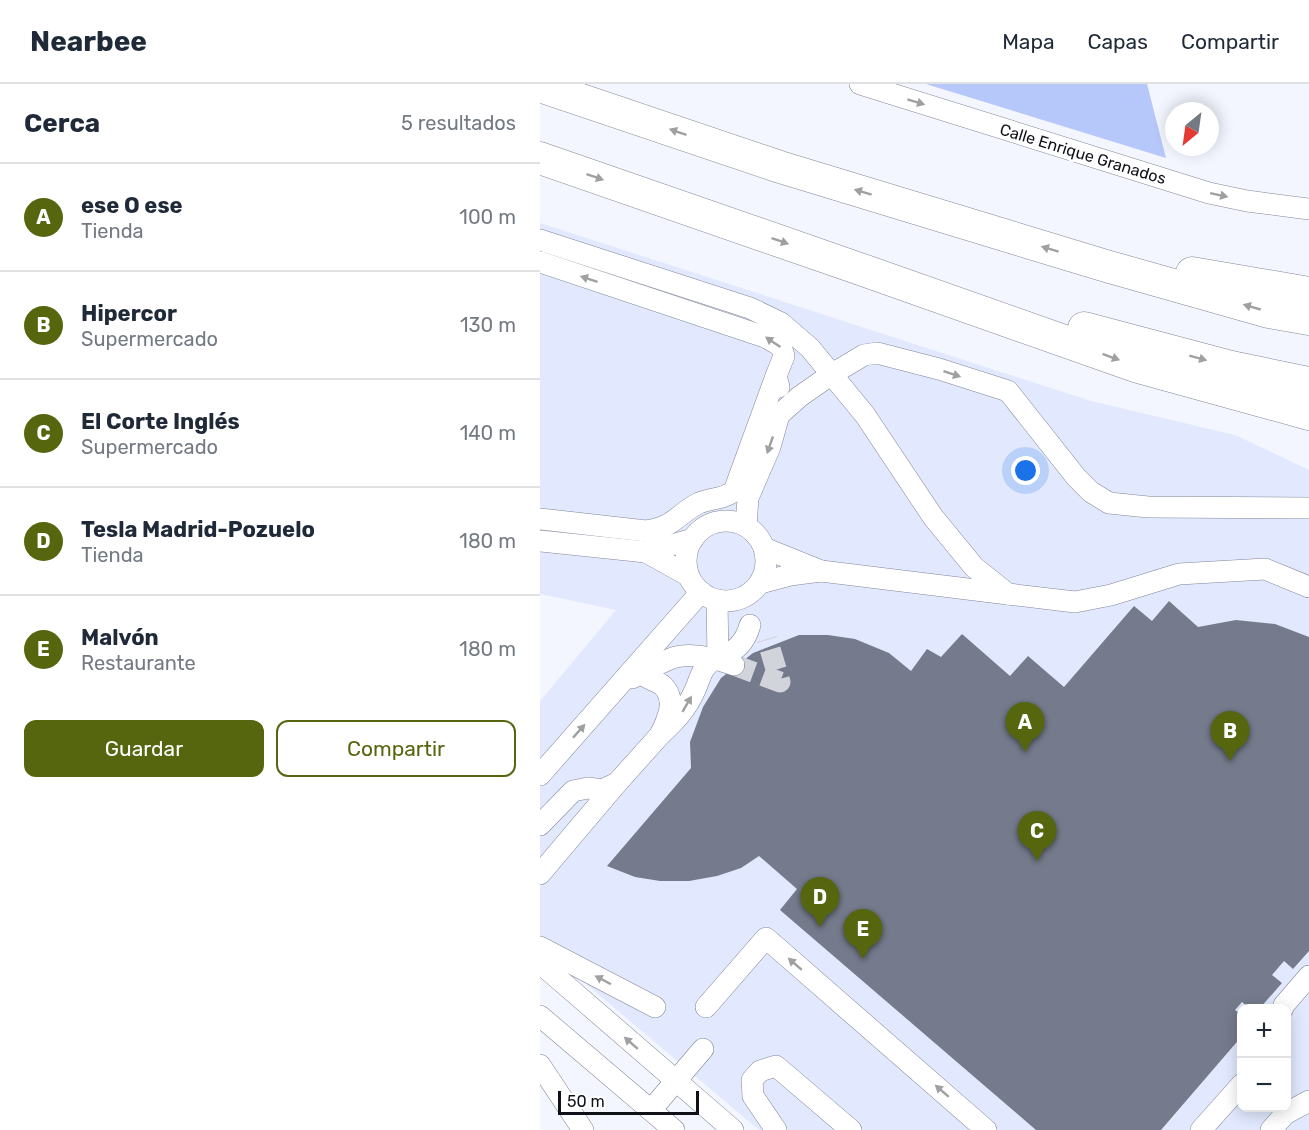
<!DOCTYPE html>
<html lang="es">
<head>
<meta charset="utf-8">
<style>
  body { margin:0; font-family:Rubik,sans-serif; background:#f6f6f7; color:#1f2937 }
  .controls { position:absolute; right:18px; bottom:18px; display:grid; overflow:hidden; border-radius:12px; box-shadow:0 3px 15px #0003 }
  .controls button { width:54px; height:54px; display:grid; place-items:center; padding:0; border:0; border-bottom:2px solid #e0e1e3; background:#fff; color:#1f2937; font:30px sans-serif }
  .compass { position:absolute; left:625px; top:18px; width:54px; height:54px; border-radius:50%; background:#fff; box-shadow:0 3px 15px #0003; rotate:209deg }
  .scale { position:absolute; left:18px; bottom:15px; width:141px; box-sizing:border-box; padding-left:6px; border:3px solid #0f1117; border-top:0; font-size:16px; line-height:21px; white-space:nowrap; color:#0f1117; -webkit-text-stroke:4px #fff; paint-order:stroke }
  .you { position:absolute; left:486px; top:387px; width:21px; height:21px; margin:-15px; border:4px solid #fff; border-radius:50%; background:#1a73e8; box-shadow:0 0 0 9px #1a73e833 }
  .badge { display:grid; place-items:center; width:39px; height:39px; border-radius:50%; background:#56660e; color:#fff; font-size:20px; font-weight:700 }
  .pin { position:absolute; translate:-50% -50px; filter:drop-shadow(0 2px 3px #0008) }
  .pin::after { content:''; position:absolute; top:32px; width:21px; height:18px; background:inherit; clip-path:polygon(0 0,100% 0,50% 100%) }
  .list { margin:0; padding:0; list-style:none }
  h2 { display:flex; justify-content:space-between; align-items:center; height:78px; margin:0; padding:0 24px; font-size:26px }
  h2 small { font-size:20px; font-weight:400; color:#747a83 }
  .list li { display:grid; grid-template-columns:39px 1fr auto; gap:18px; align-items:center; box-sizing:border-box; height:108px; padding:0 24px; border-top:2px solid #e0e1e3 }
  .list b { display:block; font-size:22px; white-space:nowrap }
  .list p { margin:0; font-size:20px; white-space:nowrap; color:#747a83 }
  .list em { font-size:20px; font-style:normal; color:#747a83 }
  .actions { display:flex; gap:12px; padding:18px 24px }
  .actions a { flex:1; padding:14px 0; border:2px solid #56660e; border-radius:12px; text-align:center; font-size:21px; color:#56660e }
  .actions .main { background:#56660e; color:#fff }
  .map { position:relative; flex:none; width:769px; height:1046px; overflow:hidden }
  header { display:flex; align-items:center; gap:36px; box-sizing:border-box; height:84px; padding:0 30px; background:#fff; border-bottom:2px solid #e0e1e3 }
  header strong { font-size:28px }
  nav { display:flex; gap:33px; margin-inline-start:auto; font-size:21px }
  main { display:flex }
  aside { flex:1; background:#fff }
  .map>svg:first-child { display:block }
</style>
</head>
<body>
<header>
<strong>Nearbee</strong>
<nav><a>Mapa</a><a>Capas</a><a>Compartir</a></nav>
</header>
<main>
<aside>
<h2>Cerca<small>5 resultados</small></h2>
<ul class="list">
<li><span class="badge">A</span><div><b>ese O ese</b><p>Tienda</p></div><em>100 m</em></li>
<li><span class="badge">B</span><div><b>Hipercor</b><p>Supermercado</p></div><em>130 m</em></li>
<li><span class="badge">C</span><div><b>El Corte Inglés</b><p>Supermercado</p></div><em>140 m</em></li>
<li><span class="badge">D</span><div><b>Tesla Madrid-Pozuelo</b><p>Tienda</p></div><em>180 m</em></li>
<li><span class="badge">E</span><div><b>Malvón</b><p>Restaurante</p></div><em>180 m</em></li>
</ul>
<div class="actions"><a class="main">Guardar</a><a>Compartir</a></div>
</aside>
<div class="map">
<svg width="769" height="1046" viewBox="0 0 769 1046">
  <rect width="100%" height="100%" fill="#f3f6fe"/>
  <!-- built -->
  <path fill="#e2e9fe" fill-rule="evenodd" d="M0,139l551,178 144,34 74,35v660h-550l-219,-185v-244l76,-91 -76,-16zM702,924h44v100h-44z"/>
  <!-- green -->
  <path fill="#b6c7fa" d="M386,0h221l19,74z"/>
  <!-- building -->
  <path fill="#757b8c" d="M629,517l29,26 38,-7 39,4 34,13v314l-16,18 -9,-8 -12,14 10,8 -22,25h-11l-7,-6 -7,8 7,5v21l-81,94h-125l-256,-220 17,-21 -38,-33 -18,12 -24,8 -28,5h-29l-25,-4 -28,-11 84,-98 -1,-26 13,-35 18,-29 32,-25 46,-18h29l27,4 34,14 22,18 16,-22 14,8 21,-23 48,42 18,-20 36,31 70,-81 18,15z"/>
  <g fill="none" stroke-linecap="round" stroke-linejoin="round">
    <!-- minor-tunnel -->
    <path stroke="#d1d4db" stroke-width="21" stroke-dasharray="21 10" stroke-linecap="butt" d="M194,581l46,17 -13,-43"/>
    <defs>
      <g id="minor">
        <path d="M320,0l349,109 38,8 62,8"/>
        <path d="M0,156l210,68 31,15 29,25 55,67 68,102 41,50 34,27 67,8 36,-7 68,-21 86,-5 44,18"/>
        <path d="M0,178l225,75 16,9 3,10 -8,20 3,11"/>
        <path d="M0,435l106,12c29,-4 31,-17 53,-28 13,-5 25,-4 35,-12l42,-115"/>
        <circle cx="186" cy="477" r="40"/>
        <path d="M206,442l2,-28 22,-51 9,-32 20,-18 33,-23 32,-19 13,-2 62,16 69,22 68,86 15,15 18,11 39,4 161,1"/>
        <path d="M0,457l106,11 47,-13"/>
        <path d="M106,468l43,24"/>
        <path d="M281,487l187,23"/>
        <path d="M220,499l30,-8 31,-4 -57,-23"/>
        <path d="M177,516l1,59c18,-8 27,-16 32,-34"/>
        <path d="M100,590c7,4 16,7 22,11 16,14 5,36 -2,50 14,-13 27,-26 35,-45 6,-13 6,-22 19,-31"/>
        <path d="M92,594c13,-6 25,-14 38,-19 20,-8 45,-1 64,6"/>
        <path d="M0,691l161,-183"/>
        <path d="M0,741l33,-34 15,-3 14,2 15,-7 43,-48"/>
        <path d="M0,790l77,-91"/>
        <path d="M0,863l115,60"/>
        <path d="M0,879l193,167"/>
        <path d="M166,923l60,-69 220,192"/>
        <path d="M743,924l1,-3 25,-29"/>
        <path d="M0,932l134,114"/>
        <path d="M0,981l43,65"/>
        <path d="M111,1026l52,-61"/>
        <path d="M236,1046l-23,-34 -1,-16 8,-9 16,-5 75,64"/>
        <path d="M661,1046l41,-46"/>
        <path d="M731,1046l14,-16 24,-13"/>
      </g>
      <g id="highway">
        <path d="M0,2l240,81 326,99 163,46 40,7"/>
        <path d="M0,74l317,110 278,98 174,48"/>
        <path d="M652,189l117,20"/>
        <path d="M544,244l147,39 78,16"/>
      </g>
    </defs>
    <!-- minor casing -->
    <use href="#minor" stroke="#808697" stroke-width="22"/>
    <!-- highway casing -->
    <use href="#highway" stroke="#808697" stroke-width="33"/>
    <!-- minor -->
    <use href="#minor" stroke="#fff" stroke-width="21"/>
    <!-- highway -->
    <use href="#highway" stroke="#fff" stroke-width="32"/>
  </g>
  <!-- one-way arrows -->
  <defs><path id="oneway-solid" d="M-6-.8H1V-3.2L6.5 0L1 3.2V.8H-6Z" transform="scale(1.5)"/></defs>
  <g fill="#9fa0a2">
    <use href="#oneway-solid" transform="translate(376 18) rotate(17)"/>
    <use href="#oneway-solid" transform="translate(138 48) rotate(-161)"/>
    <use href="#oneway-solid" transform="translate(55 93) rotate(19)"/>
    <use href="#oneway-solid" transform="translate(323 108) rotate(-163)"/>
    <use href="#oneway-solid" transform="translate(679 111) rotate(12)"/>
    <use href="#oneway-solid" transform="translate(240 157) rotate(19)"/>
    <use href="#oneway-solid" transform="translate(510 165) rotate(-163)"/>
    <use href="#oneway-solid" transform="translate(49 195) rotate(-162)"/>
    <use href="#oneway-solid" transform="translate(712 223) rotate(-164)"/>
    <use href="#oneway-solid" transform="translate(233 258) rotate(-146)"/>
    <use href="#oneway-solid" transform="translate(571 273) rotate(20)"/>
    <use href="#oneway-solid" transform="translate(658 274) rotate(15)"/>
    <use href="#oneway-solid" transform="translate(412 290) rotate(18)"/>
    <use href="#oneway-solid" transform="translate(230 361) rotate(109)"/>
    <use href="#oneway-solid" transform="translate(147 620) rotate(-60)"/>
    <use href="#oneway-solid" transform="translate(39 647) rotate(-48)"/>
    <use href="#oneway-solid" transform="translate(255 880) rotate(-139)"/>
    <use href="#oneway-solid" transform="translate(63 896) rotate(-152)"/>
    <use href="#oneway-solid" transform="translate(91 959) rotate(-139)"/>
    <use href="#oneway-solid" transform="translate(402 1007) rotate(-139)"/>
  </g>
  <g text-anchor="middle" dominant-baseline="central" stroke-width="5" stroke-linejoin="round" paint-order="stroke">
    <!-- street labels -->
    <g font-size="16" fill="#0f1117" stroke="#fff">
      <text transform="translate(543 70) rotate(17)">Calle Enrique Granados</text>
    </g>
  </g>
</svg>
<div class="controls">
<button>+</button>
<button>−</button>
</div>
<svg class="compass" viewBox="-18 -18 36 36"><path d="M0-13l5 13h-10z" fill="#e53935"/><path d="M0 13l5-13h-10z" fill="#747a83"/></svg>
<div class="scale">50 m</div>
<div class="you"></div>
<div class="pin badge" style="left:485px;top:668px">A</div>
<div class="pin badge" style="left:690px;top:677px">B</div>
<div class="pin badge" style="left:497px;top:777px">C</div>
<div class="pin badge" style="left:280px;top:843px">D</div>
<div class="pin badge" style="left:323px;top:875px">E</div>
</div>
</main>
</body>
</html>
